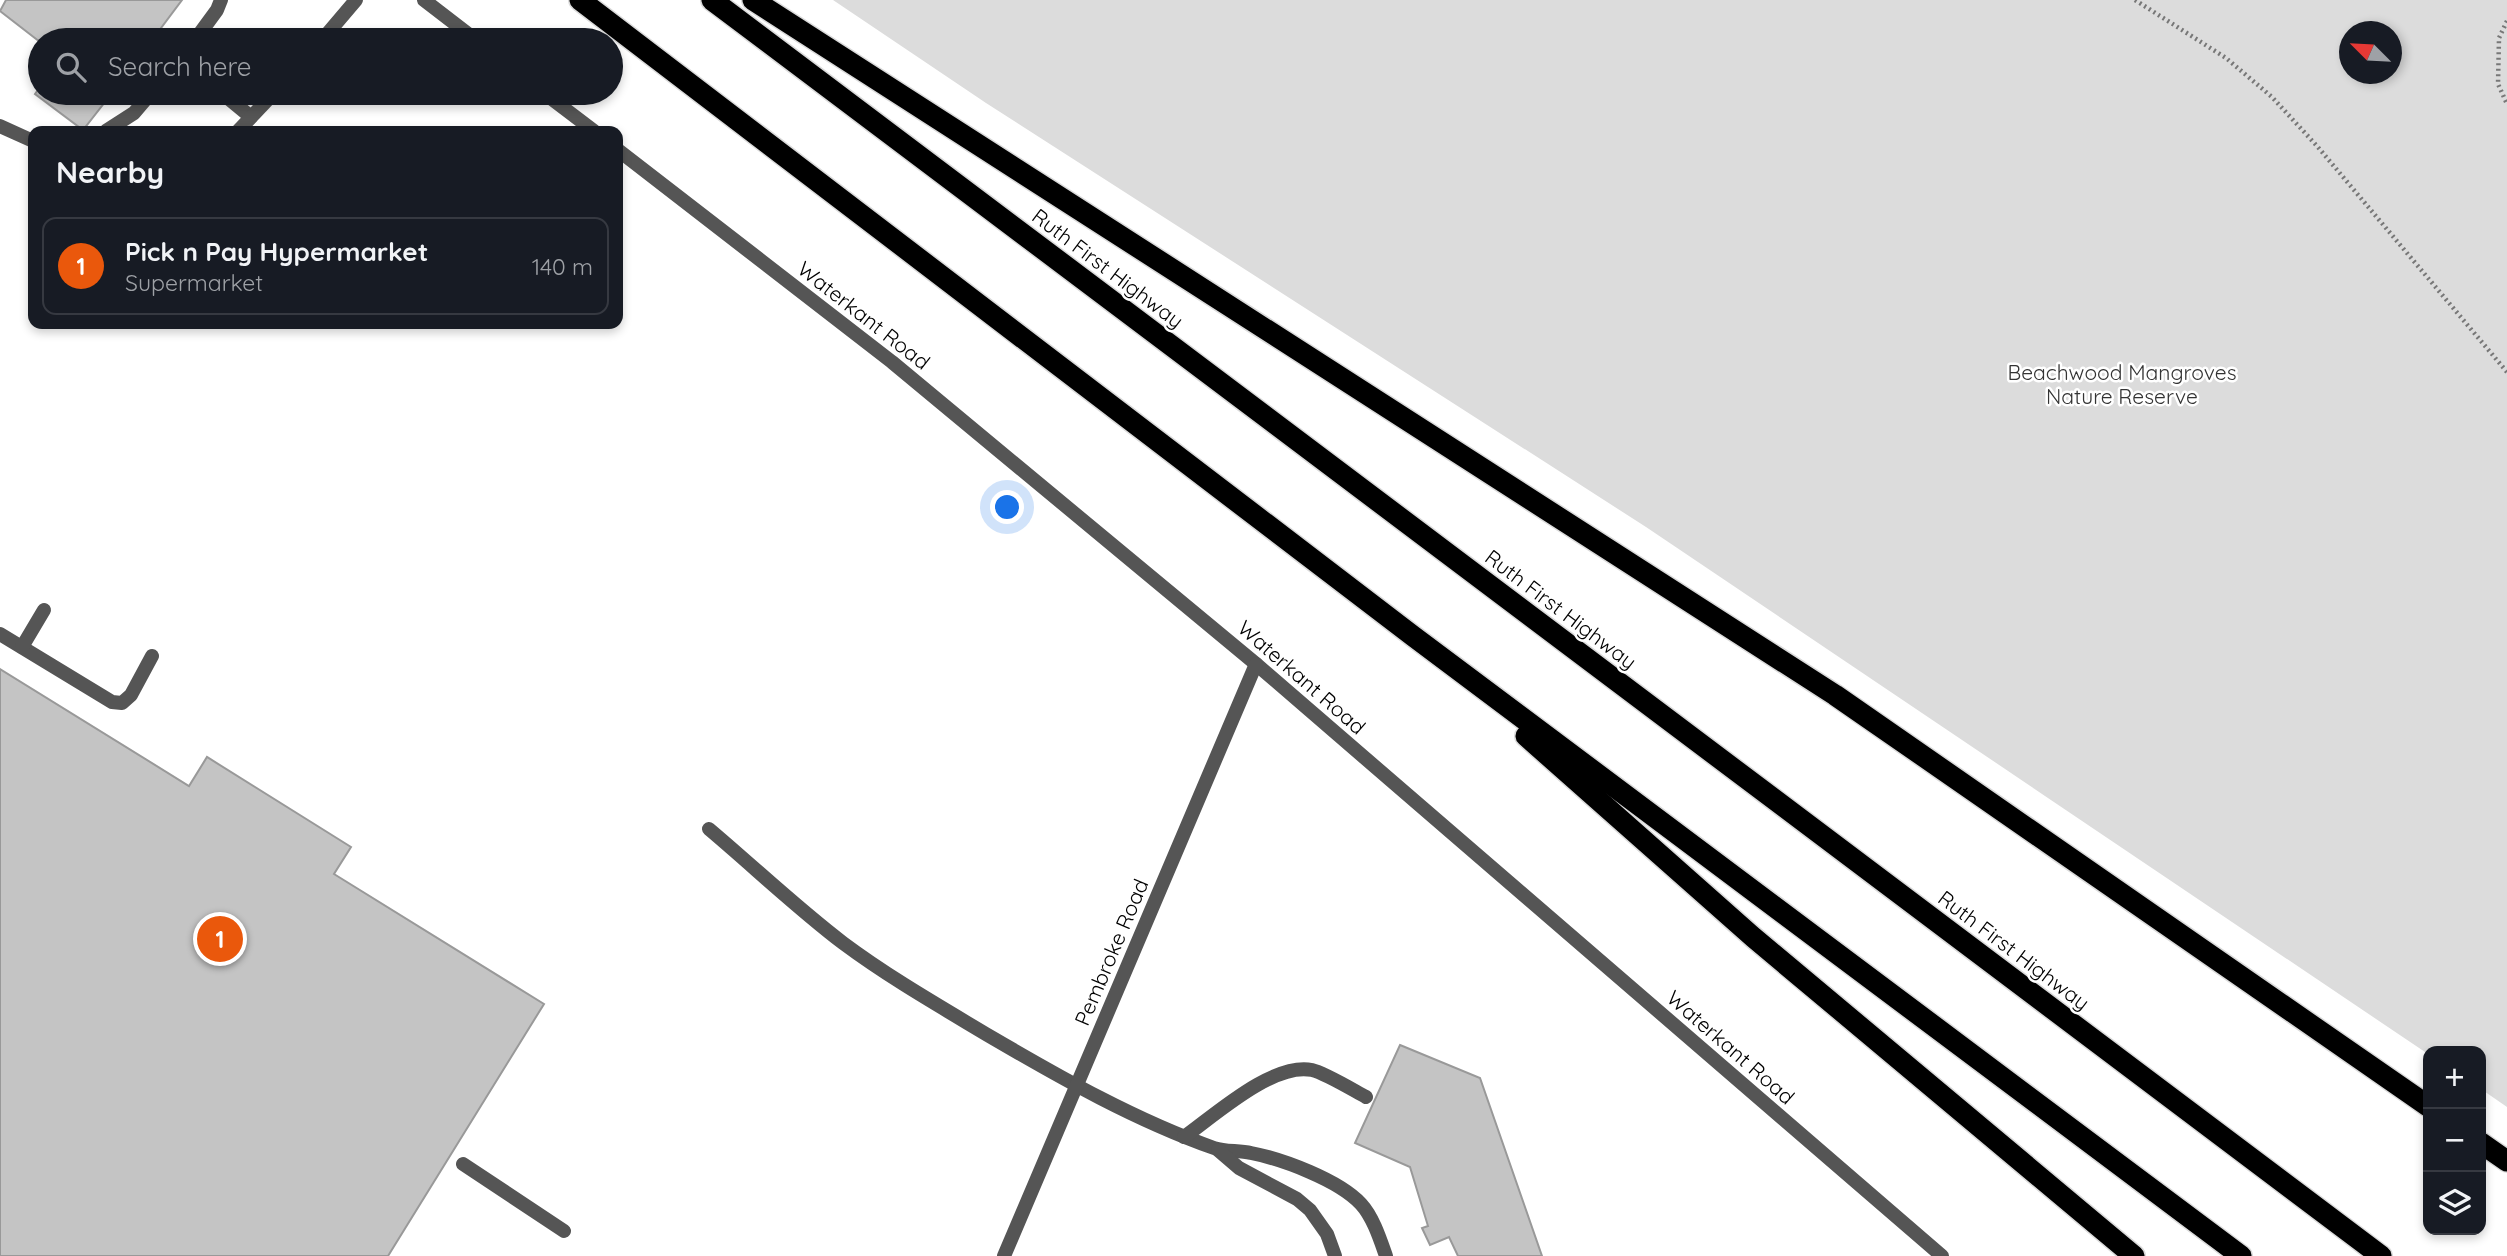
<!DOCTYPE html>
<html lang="en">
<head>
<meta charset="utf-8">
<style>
  body { margin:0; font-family:Quicksand,sans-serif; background:#20242c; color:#f1f3f6 }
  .controls { position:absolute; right:21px; bottom:21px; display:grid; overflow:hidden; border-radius:14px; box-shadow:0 4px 10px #0003 }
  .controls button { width:63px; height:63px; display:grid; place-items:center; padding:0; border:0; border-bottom:2px solid #363941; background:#171b24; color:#f1f3f6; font:35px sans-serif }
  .compass { position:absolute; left:2339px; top:21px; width:63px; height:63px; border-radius:50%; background:#171b24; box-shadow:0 4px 10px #0003; rotate:294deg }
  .you { position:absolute; left:1008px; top:508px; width:24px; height:24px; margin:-18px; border:5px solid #fff; border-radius:50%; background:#1a73e8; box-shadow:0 0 0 10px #1a73e833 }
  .badge { display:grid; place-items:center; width:46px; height:46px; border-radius:50%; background:#ea580c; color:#fff; font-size:23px; font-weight:700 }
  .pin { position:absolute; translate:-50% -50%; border:4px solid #fff; box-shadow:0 2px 7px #0006 }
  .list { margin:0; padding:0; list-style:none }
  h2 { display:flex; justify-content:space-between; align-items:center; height:91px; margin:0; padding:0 28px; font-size:30px }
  h2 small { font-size:23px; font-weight:400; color:#9ea1a6 }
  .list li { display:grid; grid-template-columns:46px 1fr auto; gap:21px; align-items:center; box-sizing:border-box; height:98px; margin:0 14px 14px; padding:0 14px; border:2px solid #363941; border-radius:14px }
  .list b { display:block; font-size:26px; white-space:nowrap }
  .list p { margin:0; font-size:23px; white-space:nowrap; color:#9ea1a6 }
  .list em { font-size:23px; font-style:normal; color:#9ea1a6 }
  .icon { flex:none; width:38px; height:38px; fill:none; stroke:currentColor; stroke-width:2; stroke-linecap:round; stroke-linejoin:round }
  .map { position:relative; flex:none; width:2507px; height:1256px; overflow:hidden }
  .search { position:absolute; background:#171b24; box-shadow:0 4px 10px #0003; left:28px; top:28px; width:595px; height:77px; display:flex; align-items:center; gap:18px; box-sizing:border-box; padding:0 24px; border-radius:38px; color:#9ea1a6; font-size:26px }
  .panel { position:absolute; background:#171b24; box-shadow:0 4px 10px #0003; left:28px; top:126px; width:595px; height:203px; border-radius:14px }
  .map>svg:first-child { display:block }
</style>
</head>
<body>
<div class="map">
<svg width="2507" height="1256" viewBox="0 0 2507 1256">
  <rect width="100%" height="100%" fill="#fff"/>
  <!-- green -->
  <path fill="#dcdcdc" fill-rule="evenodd" d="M833,0h1674v1107l-26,-18v-38h-53v3l-782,-527 -660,-424zM2350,32h42v42h-42z"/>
  <!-- building -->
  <g fill="#c4c4c4" stroke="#999" stroke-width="2">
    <path d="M6,0h176l-30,40 -112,2 -40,-31z"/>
    <path d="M40,87v6h72l-29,37 -48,-36z"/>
    <path d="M0,669l189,117 18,-29 144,90 -17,27 210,130 -156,252h-388z"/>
    <path d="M1400,1045l80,33 62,178h-84l-9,-19 -19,8 -8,-17 6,-2 -18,-59 -55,-24z"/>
  </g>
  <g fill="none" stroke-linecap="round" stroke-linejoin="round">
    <defs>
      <g id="motorway">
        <path d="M580,0l833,636 828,620"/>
        <path d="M712,0l1669,1256"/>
        <path d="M753,0l1082,695 593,411"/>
        <path d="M1526,736l227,201 381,319"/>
        <path d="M2481,1143l26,18"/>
      </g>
    </defs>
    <!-- motorway casing -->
    <use href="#motorway" stroke="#dbdbdb" stroke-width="24"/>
    <!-- path -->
    <g stroke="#777" stroke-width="4.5" stroke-dasharray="2 3.5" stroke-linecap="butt">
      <path d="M2135,0l91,58 46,39 45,49 190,226"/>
      <path d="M2507,21l-8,17 -1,46 9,20"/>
    </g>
    <!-- service -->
    <g stroke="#555" stroke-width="14">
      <path d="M195,40l22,-30 4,-10"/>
      <path d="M322,40l34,-40"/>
      <path d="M222,93l29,24"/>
      <path d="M0,126l33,15"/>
      <path d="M106,131l28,-18 17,-20"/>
      <path d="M238,131l36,-38"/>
      <path d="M0,634l112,68 10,1 9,-8 21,-39"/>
      <path d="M22,647l22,-37"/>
      <path d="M709,829c45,38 88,79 134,114 47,35 98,64 148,94 72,42 144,83 223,111 12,4 25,2 37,5 31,6 88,27 110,51 12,13 19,35 25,52"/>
      <path d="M1184,1137c31,-22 89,-75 128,-67 13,3 41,20 54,27"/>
      <path d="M1218,1150l21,18 58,31 13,11 17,24 8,22"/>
      <path d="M463,1164l101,67"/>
    </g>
    <!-- minor -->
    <g stroke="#555" stroke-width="14">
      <path d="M424,0l52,40"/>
      <path d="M544,93l50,38"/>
      <path d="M618,150l274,212 364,302 686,592"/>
      <path d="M1004,1256l252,-592"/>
    </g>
    <!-- motorway -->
    <use href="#motorway" stroke="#000" stroke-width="21"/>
  </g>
  <g text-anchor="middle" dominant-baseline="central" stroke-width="5" stroke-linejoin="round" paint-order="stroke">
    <!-- street labels -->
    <g font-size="21" fill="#000" stroke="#fff">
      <text transform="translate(1108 268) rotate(37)">Ruth First Highway</text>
      <text transform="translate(864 315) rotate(38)">Waterkant Road</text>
      <text transform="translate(1561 609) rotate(37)">Ruth First Highway</text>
      <text transform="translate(1302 677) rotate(41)">Waterkant Road</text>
      <text transform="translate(2014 950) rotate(37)">Ruth First Highway</text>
      <text transform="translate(1111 952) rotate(-67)">Pembroke Road</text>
      <text transform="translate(1731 1047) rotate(41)">Waterkant Road</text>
    </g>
    <!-- park labels -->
    <g font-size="21" fill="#333" stroke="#fff">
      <text x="2122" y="372">Beachwood Mangroves<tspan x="2122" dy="24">Nature Reserve</tspan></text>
    </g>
  </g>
</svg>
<div class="controls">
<button>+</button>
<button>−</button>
<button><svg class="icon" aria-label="layers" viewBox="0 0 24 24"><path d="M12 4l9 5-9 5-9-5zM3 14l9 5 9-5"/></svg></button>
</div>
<svg class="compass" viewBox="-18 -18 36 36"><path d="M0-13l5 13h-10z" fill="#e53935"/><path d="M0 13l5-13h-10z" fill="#9ea1a6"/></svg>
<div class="you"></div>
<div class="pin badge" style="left:220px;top:939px">1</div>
<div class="search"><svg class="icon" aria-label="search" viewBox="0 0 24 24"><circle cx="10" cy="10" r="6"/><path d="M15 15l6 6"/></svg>Search here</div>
<section class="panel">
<h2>Nearby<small></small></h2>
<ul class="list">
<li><span class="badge">1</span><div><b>Pick n Pay Hypermarket</b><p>Supermarket</p></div><em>140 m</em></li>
</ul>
</section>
</div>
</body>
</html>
